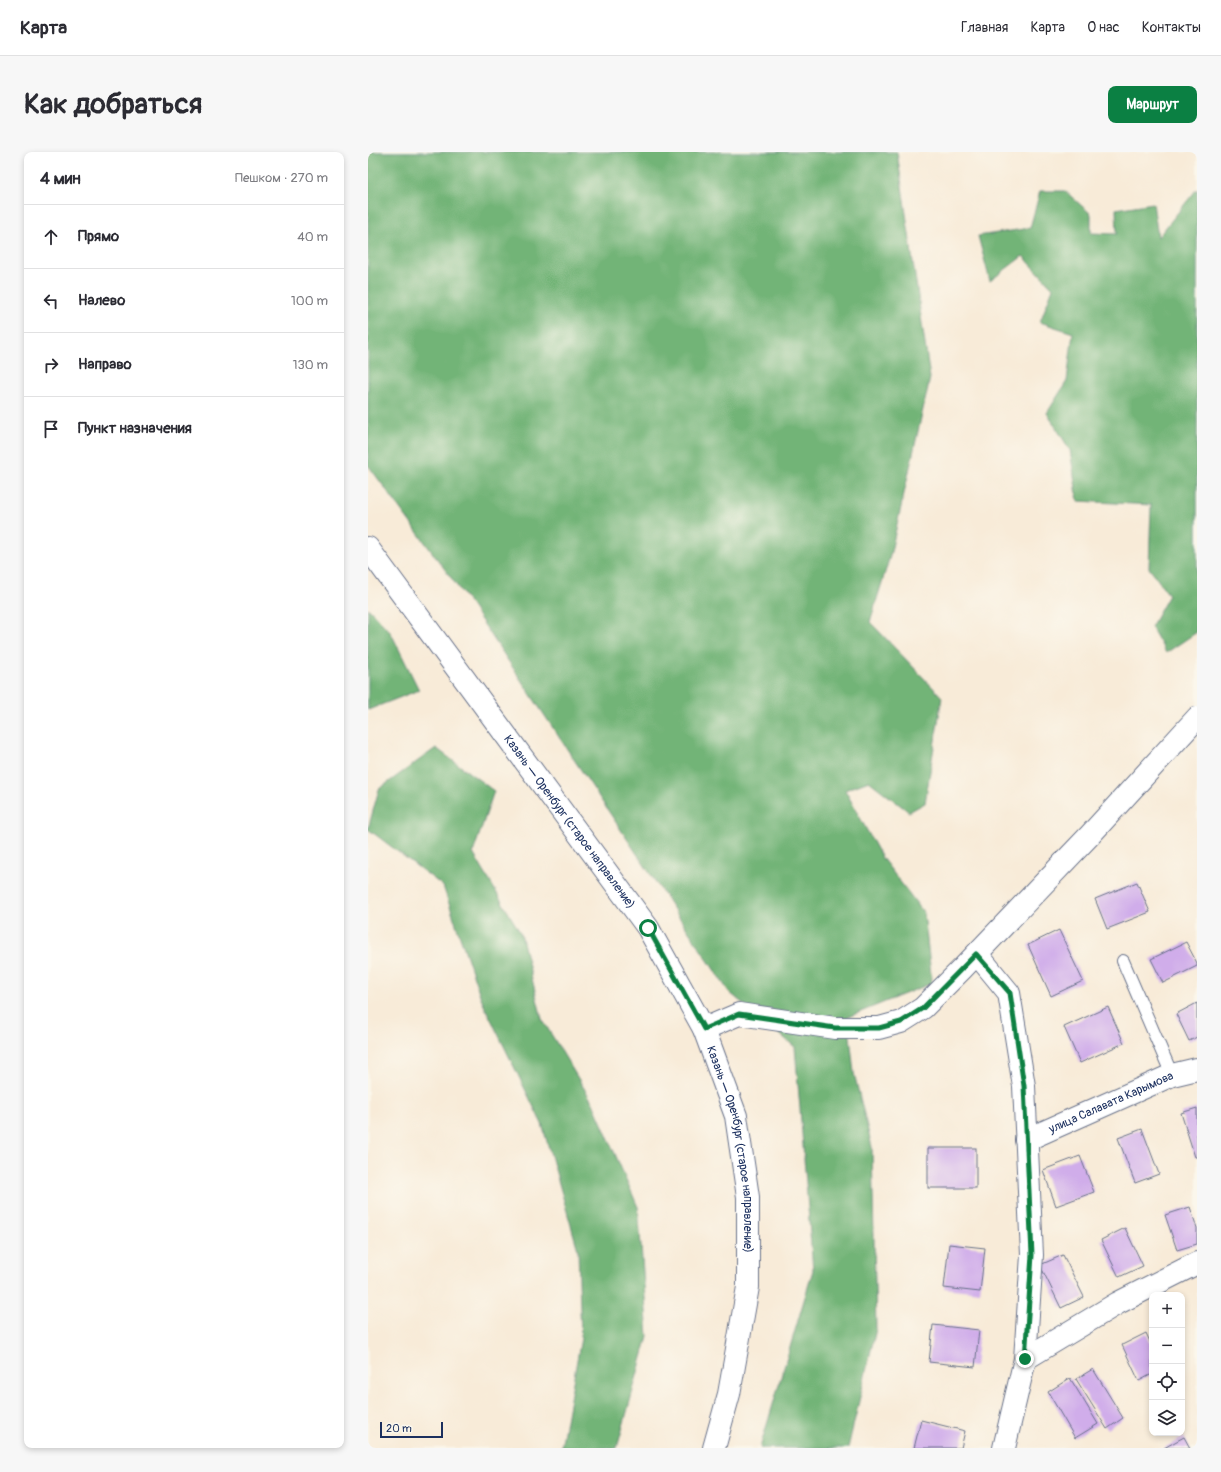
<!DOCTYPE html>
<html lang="ru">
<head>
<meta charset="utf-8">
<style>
  body { margin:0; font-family:Pangolin,sans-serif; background:#f7f7f7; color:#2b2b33 }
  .controls { position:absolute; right:12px; bottom:12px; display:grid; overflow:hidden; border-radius:8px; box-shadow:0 2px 6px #0003 }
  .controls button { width:36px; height:36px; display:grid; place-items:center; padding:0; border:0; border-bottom:1px solid #e1e1e2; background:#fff; color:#2b2b33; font:20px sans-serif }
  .scale { position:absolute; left:12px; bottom:10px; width:63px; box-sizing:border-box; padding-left:4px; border:2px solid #1b2f5e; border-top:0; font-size:11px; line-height:14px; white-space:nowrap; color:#1b2f5e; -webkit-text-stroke:3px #fbf7ec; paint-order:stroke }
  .stop { position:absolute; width:12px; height:12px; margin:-9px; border:3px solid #0b8043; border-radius:50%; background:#fff }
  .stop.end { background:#0b8043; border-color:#fff; box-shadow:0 1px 4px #0008 }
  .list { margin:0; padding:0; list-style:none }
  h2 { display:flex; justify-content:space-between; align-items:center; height:52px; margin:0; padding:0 16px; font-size:17px }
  h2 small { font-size:13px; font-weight:400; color:#7c7c81 }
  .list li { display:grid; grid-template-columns:26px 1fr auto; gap:12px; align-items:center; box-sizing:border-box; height:64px; padding:0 16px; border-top:1px solid #e1e1e2 }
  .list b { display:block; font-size:15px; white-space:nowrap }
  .list em { font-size:13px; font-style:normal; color:#7c7c81 }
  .icon { flex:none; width:22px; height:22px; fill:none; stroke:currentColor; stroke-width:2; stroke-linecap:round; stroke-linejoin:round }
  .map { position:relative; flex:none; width:829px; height:1296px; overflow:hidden; border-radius:8px }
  header { display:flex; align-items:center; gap:24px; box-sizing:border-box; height:56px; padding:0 20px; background:#fff; border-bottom:1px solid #e1e1e2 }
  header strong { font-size:19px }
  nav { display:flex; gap:22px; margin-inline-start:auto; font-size:14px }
  .intro { display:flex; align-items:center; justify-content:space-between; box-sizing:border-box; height:96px; padding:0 24px }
  h1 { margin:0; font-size:28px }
  .button { padding:10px 18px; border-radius:8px; background:#0b8043; color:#fff; font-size:14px; font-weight:700 }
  main { display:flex; gap:24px; padding:0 24px }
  aside { flex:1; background:#fff; border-radius:8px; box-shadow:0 2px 6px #0003 }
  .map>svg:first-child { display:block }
</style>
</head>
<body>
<header>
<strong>Карта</strong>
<nav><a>Главная</a><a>Карта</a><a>О нас</a><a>Контакты</a></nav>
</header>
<div class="intro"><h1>Как добраться</h1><a class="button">Маршрут</a></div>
<main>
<aside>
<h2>4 мин<small>Пешком · 270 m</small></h2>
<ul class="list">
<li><svg class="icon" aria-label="ahead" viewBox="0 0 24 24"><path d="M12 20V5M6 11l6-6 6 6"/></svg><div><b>Прямо</b></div><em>40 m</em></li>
<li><svg class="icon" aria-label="left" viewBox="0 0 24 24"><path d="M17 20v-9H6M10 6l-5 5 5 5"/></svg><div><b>Налево</b></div><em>100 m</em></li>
<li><svg class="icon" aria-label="right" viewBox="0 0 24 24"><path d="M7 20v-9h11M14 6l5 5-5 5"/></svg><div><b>Направо</b></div><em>130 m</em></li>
<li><svg class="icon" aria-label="arrive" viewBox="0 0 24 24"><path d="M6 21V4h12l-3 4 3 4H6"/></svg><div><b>Пункт назначения</b></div></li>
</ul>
</aside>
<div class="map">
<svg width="829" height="1296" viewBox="0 0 829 1296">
  <rect width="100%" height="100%" fill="#fbf7ec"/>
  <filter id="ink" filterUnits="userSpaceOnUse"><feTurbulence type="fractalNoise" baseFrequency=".025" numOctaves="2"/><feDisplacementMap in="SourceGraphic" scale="8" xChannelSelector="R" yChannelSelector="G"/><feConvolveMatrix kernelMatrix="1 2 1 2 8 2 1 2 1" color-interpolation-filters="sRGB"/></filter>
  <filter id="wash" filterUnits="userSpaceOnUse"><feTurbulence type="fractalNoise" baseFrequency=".012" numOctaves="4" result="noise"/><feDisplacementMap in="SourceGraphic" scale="16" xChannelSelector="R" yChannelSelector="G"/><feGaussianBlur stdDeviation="0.9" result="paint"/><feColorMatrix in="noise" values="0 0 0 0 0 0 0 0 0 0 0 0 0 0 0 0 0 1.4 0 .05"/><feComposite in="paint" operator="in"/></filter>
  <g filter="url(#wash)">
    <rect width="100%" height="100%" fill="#f8ebd8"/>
    <!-- forest -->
    <g fill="#72b477" stroke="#46726a">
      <path d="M0,0h529l33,226 -40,178 -20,66 72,75 -17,106 -16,9 -40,-31 -24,9 37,68 42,55 8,70 -84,34 6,56 18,74 4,182 -28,119h-88l53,-178 -18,-223 -66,-55 -258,-387 -103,-140z"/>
      <path d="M829,37v443l-31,21 -15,-26 18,-32 -20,-27 2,-63 -73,-4 -8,-51 -23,-37 20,-32 6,-48 -33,-11 13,-34 -30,-32 -33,25 -12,-45 52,-8 10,-37h25l26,23v19l26,1 -1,-25 37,-6 5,34z"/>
      <path d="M0,456l23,25 28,57 -51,20z"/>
      <path d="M68,596l58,43 -21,62 48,81 21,85 51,84 45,104 10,129 -31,112h-56l20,-110 -3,-88 -36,-126 -60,-123 -39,-115 -75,-57 11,-40z"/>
    </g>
    <g id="blocks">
      <!-- building -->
      <g fill="#d0adea">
        <path d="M769,730l13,30 -43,17 -12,-30z"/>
        <path d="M691,778l24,51 -32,15 -23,-51z"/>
        <path d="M818,790l11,21v3l-34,17 -12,-24z"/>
        <path d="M829,851v34l-8,4 -13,-27z"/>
        <path d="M740,855l16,36 -44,20 -16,-36z"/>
        <path d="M829,956v49h-2l-14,-44z"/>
        <path d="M774,977l17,45 -24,9 -17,-45z"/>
        <rect x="560" y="996" width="48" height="40"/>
        <path d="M712,1004l14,36 -38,14 -13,-36z"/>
        <path d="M822,1055l7,21v16l-20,6 -12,-35z"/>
        <path d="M757,1076l18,38 -24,11 -18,-37z"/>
        <path d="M581,1092l36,4 -5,44 -36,-4z"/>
        <path d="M695,1103l21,42 -23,11 -21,-43z"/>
        <path d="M565,1173l46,5 -4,37 -46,-5z"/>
        <path d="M778,1181l6,13v28l-13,7 -17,-36z"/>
        <path d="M725,1217l30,49 -16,11 -31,-50z"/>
        <path d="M702,1226l28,46 -23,14 -27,-46z"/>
        <path d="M553,1268l44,11 -4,17h-47z"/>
        <path d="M816,1285l6,11h-26z"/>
      </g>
    </g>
  </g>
  <g filter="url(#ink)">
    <use href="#blocks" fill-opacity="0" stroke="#687189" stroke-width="1"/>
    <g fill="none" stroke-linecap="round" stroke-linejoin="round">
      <defs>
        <path id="service" d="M755,809l49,114"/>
        <g id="minor">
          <path id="s1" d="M0,396l280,380 56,101 32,87 12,81v90l-19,107 -15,54"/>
          <path d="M609,802l32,39 15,93 8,169 -7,104 -21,89"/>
          <path d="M336,877l35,-15 96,14h44l22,-6 22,-14 40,-40 127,-133 107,-117"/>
          <path id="s2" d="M658,988l146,-65 25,-6"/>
          <path d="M657,1207l93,-56 79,-40"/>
        </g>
      </defs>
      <!-- service casing -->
      <use href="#service" stroke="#687189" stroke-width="14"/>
      <!-- minor casing -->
      <use href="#minor" stroke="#687189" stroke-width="24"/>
      <!-- service -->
      <use href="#service" stroke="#fff" stroke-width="12"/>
      <!-- minor -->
      <use href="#minor" stroke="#fff" stroke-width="22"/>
    </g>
  </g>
  <g fill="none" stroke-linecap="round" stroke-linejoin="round" filter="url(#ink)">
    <!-- route -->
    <path stroke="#0b8043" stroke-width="5" d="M280,776l56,101 35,-15 96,14h44l22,-6 22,-14 53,-54 34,39 14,93 8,169 -7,104"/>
  </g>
  <g text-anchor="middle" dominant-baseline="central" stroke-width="3.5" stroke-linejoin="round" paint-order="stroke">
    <!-- street labels -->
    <g font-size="12" fill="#1b2f5e" stroke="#fbf7ec">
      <text stroke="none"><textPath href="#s1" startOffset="340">Казань — Оренбург (старое направление)</textPath></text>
      <text stroke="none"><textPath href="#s2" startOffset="93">улица Салавата Карымова</textPath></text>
      <text stroke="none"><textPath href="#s1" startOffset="712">Казань — Оренбург (старое направление)</textPath></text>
    </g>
  </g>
</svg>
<div class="controls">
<button>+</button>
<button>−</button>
<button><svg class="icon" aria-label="locate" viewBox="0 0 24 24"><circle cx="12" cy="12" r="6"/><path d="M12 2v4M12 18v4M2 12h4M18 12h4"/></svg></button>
<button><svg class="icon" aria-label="layers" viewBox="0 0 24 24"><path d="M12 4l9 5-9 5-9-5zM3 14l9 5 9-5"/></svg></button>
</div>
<div class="scale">20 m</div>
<div class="stop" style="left:280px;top:776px"></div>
<div class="stop end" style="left:657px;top:1207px"></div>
</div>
</main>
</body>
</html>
